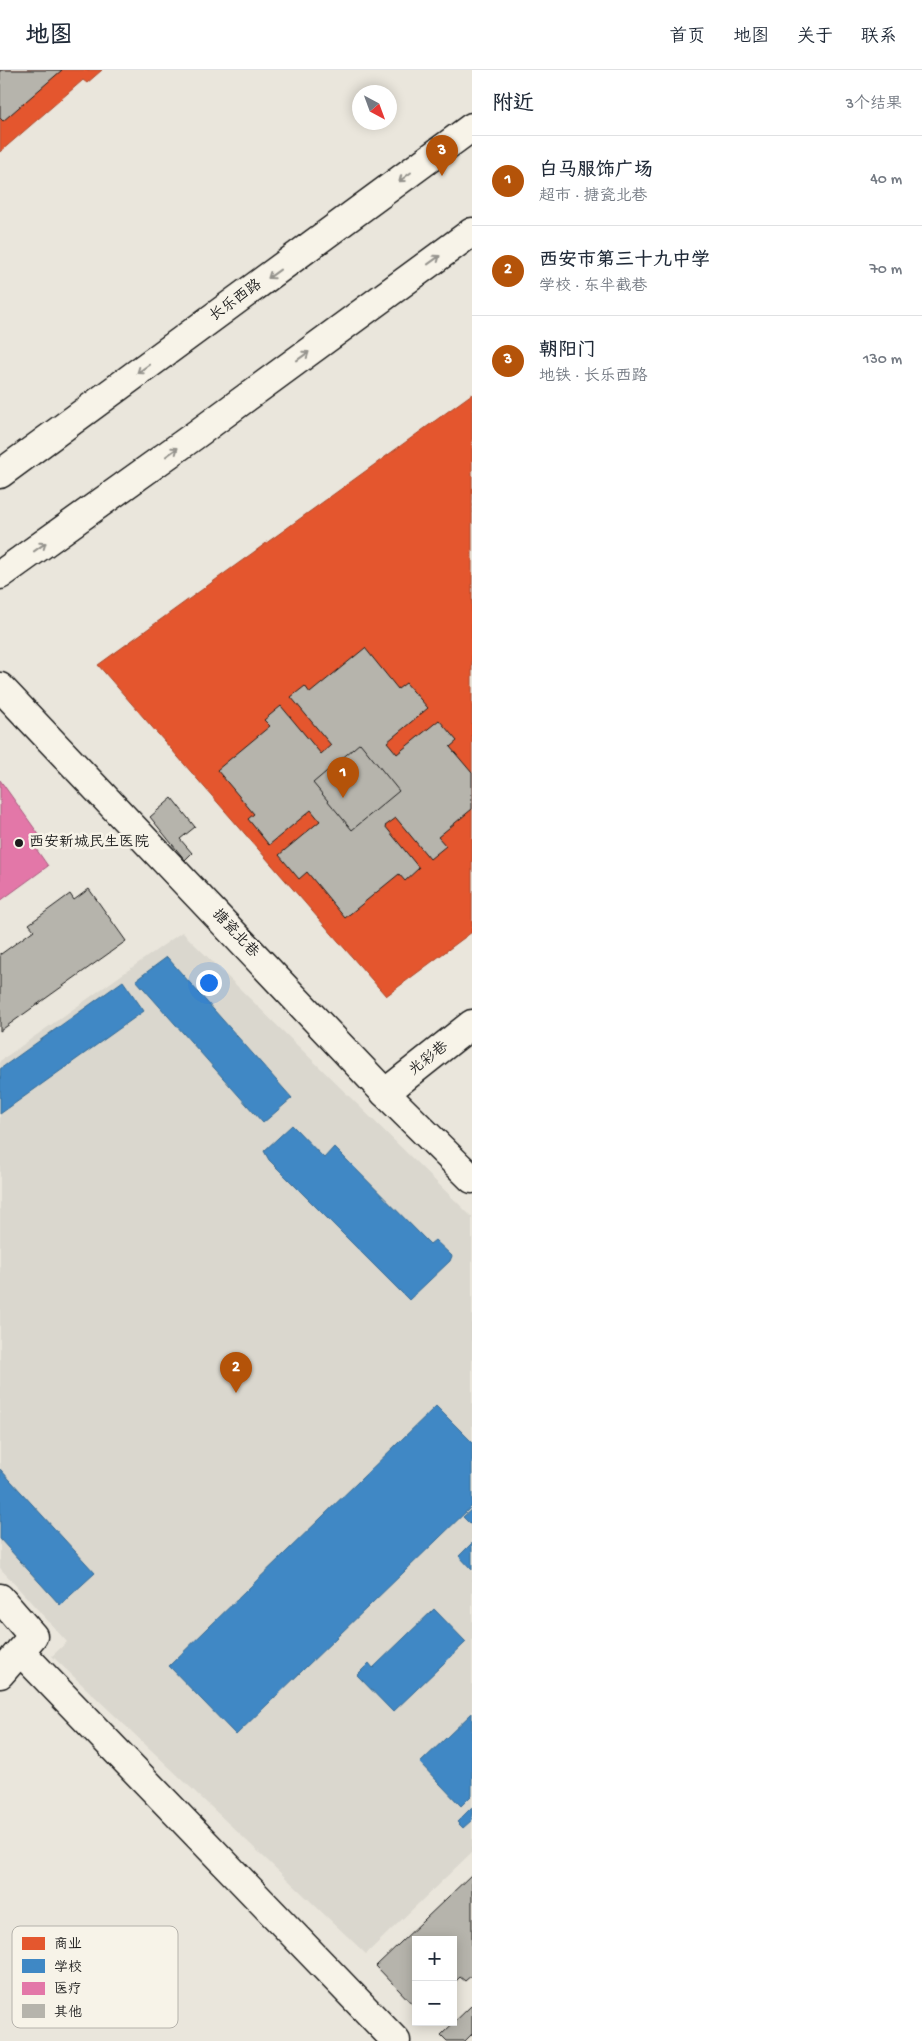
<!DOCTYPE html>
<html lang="zh">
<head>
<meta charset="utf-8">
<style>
  body { margin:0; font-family:"Gochi Hand","LXGW WenKai TC",sans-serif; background:#f2f2f3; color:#1f2937 }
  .controls { position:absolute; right:15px; bottom:15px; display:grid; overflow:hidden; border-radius:0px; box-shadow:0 2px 12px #0003 }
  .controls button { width:45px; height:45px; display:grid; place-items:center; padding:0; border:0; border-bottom:1px solid #e0e1e3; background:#fff; color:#1f2937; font:25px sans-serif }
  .compass { position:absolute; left:352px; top:15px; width:45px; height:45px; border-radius:50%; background:#fff; box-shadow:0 2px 12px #0003; rotate:139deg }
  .you { position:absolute; left:208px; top:912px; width:18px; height:18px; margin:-12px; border:4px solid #fff; border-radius:50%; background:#1a73e8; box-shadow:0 0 0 8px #1a73e833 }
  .badge { display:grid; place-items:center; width:32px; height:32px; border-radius:50%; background:#b45309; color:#fff; font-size:16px; font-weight:700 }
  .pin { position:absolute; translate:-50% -41px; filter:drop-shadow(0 1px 2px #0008) }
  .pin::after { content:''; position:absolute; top:26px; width:18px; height:15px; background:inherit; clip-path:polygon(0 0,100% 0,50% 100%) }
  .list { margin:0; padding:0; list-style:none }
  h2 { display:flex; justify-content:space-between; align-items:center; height:65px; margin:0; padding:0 20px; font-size:21px }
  h2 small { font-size:16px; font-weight:400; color:#747a83 }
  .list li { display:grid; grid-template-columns:32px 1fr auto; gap:15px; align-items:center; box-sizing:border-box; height:90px; padding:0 20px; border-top:1px solid #e0e1e3 }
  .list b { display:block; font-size:19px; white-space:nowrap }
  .list p { margin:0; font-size:16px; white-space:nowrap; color:#747a83 }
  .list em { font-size:16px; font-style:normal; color:#747a83 }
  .map { position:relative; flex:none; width:472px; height:1971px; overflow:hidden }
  header { display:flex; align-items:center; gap:30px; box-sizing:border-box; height:70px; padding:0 25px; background:#fff; border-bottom:1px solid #e0e1e3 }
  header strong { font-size:24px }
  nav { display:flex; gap:28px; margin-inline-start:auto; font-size:18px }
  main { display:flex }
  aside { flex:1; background:#fff }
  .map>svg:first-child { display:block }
</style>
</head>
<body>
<header>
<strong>地图</strong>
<nav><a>首页</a><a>地图</a><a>关于</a><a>联系</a></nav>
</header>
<main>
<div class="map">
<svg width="472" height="1971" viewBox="0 0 472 1971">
  <rect width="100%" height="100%" fill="#eae6dc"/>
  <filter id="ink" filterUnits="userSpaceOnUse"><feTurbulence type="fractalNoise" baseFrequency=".02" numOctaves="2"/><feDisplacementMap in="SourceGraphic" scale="10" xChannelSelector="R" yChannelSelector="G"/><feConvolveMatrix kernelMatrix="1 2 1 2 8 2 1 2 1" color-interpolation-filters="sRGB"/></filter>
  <g filter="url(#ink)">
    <!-- built -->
    <path fill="#dad7ce" d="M182,862l290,285v635l-106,102 -314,-298 15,-14 -67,-74v-507z"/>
    <!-- shops -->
    <g fill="#e4572e" stroke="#a84529">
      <path d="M0,0h102l-15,13 -4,-3 -83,72z"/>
      <path d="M472,324v538l-86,64 -288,-331z"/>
    </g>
    <!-- schools -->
    <g fill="#3f88c5" stroke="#346892">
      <path d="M167,887l125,141 -29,25 -127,-143z"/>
      <path d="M123,911l21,30 -144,103v-45z"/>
      <path d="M292,1055l32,33 10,-11 96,97 5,-4 17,16 -2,5 -41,39 -140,-140 -5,-9z"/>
      <path d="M436,1336l36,36v64l-236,229 -67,-69z"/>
      <path d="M0,1399l95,104 -35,32 -60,-66z"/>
      <path d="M472,1439v17l-9,-9z"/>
      <path d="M472,1473v27l-13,-14z"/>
      <path d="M434,1539l32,33 -73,70 -36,-37 12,-12 4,5z"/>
      <path d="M472,1643v82l-11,11 -41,-43z"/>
      <path d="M472,1737v13l-9,8 -6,-6z"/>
    </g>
    <!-- health -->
    <path fill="#e377a8" stroke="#a75c7e" d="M0,710l42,59 -8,7 14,20 -48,35z"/>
    <!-- building -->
    <g fill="#b6b4ac" stroke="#1c1c1c">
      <path d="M0,0h62l-59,51 -3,-3z"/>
      <path d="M365,578l33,41 8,-6 22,25 -41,34 10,12 42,-34 18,21 -7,6 22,26v36l-34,28 8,9 -16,13 -34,-41 -11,8 34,42 -14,13 -6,-7 -54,44 -38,-46 -8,7 -20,-24 41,-34 -9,-11 -42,35 -21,-26 6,-5 -37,-44 53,-44 -6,-6 17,-14 40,48 10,-9 -40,-48 14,-11 5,7z"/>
      <path d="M360,673l39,48 -47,39 -39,-47z"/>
      <path d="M172,728l23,29 -15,12 12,14 -7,7 -35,-43z"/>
      <path d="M89,819l37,52 -126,90v-78l1,1 33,-24 -5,-6 41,-30 4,6z"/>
      <path d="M472,1804v101l-7,6 -5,-4 -7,7v-44h-37v68l-40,-42z"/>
      <path d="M472,1935v29l-7,7h-18l-6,-6z"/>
    </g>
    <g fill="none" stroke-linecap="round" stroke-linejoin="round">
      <defs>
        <g id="minor">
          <path d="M0,617l385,406 87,86"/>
          <path d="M385,1023l87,-69"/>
          <path d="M0,1528l33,38 -33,38"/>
          <path d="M20,1581l376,390"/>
        </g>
        <g id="major">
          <path d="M0,404l472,-347"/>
          <path d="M0,505l194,-139 278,-204"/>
        </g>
      </defs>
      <!-- minor casing -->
      <use href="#minor" stroke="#1c1c1c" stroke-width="31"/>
      <!-- major casing -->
      <use href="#major" stroke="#1c1c1c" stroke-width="31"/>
      <!-- minor -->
      <use href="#minor" stroke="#f7f3e8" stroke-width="28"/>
      <!-- major -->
      <use href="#major" stroke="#f7f3e8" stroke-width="28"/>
    </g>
    <!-- one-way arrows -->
    <defs><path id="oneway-shaft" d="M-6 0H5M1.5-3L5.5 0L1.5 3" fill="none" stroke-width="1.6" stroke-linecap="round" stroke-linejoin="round" transform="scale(1.25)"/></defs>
    <g stroke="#94928c">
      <use href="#oneway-shaft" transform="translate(405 107) rotate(143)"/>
      <use href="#oneway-shaft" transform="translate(434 190) rotate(-36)"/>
      <use href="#oneway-shaft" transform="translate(274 204) rotate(144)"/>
      <use href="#oneway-shaft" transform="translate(303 286) rotate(-36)"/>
      <use href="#oneway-shaft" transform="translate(143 299) rotate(144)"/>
      <use href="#oneway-shaft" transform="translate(172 382) rotate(-36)"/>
      <use href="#oneway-shaft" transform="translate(40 477) rotate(-36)"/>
    </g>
  </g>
  <!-- markers -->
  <circle fill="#1c1c1c" stroke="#f7f3e8" stroke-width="2" cx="19" cy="773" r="5"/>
  <g text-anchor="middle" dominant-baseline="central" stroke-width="5" stroke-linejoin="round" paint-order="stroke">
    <!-- street labels -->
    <g font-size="15" fill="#1c1c1c" stroke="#f7f3e8">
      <text transform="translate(236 231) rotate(-36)">长乐西路</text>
      <text transform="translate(235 864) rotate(47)">搪瓷北巷</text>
      <text transform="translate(429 989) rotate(-38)">光彩巷</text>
    </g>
    <!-- poi labels -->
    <g font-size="15" fill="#1c1c1c" stroke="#f7f3e8" text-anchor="start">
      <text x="29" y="773">西安新城民生医院</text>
    </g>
  </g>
  <!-- legend -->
  <rect x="12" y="1856" width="166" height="102" rx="8" fill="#f7f3e8" stroke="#b5b2ab" stroke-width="1"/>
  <rect x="22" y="1867" width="23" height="13" fill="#e4572e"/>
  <rect x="22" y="1889" width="23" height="14" fill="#3f88c5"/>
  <rect x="22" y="1912" width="23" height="13" fill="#e377a8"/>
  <rect x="22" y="1934" width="23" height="14" fill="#b6b4ac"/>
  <g font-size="14" fill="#1c1c1c">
    <text x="54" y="1878">商业</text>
    <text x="54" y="1901">学校</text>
    <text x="54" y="1923">医疗</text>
    <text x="54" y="1946">其他</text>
  </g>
</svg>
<div class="controls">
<button>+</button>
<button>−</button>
</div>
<svg class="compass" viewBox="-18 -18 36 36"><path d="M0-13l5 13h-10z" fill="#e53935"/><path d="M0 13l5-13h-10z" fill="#747a83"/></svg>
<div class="you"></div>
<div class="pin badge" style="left:343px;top:728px">1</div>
<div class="pin badge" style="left:236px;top:1323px">2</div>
<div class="pin badge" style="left:442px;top:106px">3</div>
</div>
<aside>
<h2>附近<small>3个结果</small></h2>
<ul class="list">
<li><span class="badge">1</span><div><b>白马服饰广场</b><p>超市 · 搪瓷北巷</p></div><em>40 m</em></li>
<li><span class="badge">2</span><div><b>西安市第三十九中学</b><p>学校 · 东半截巷</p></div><em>70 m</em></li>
<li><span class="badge">3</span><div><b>朝阳门</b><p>地铁 · 长乐西路</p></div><em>130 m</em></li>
</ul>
</aside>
</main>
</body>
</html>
